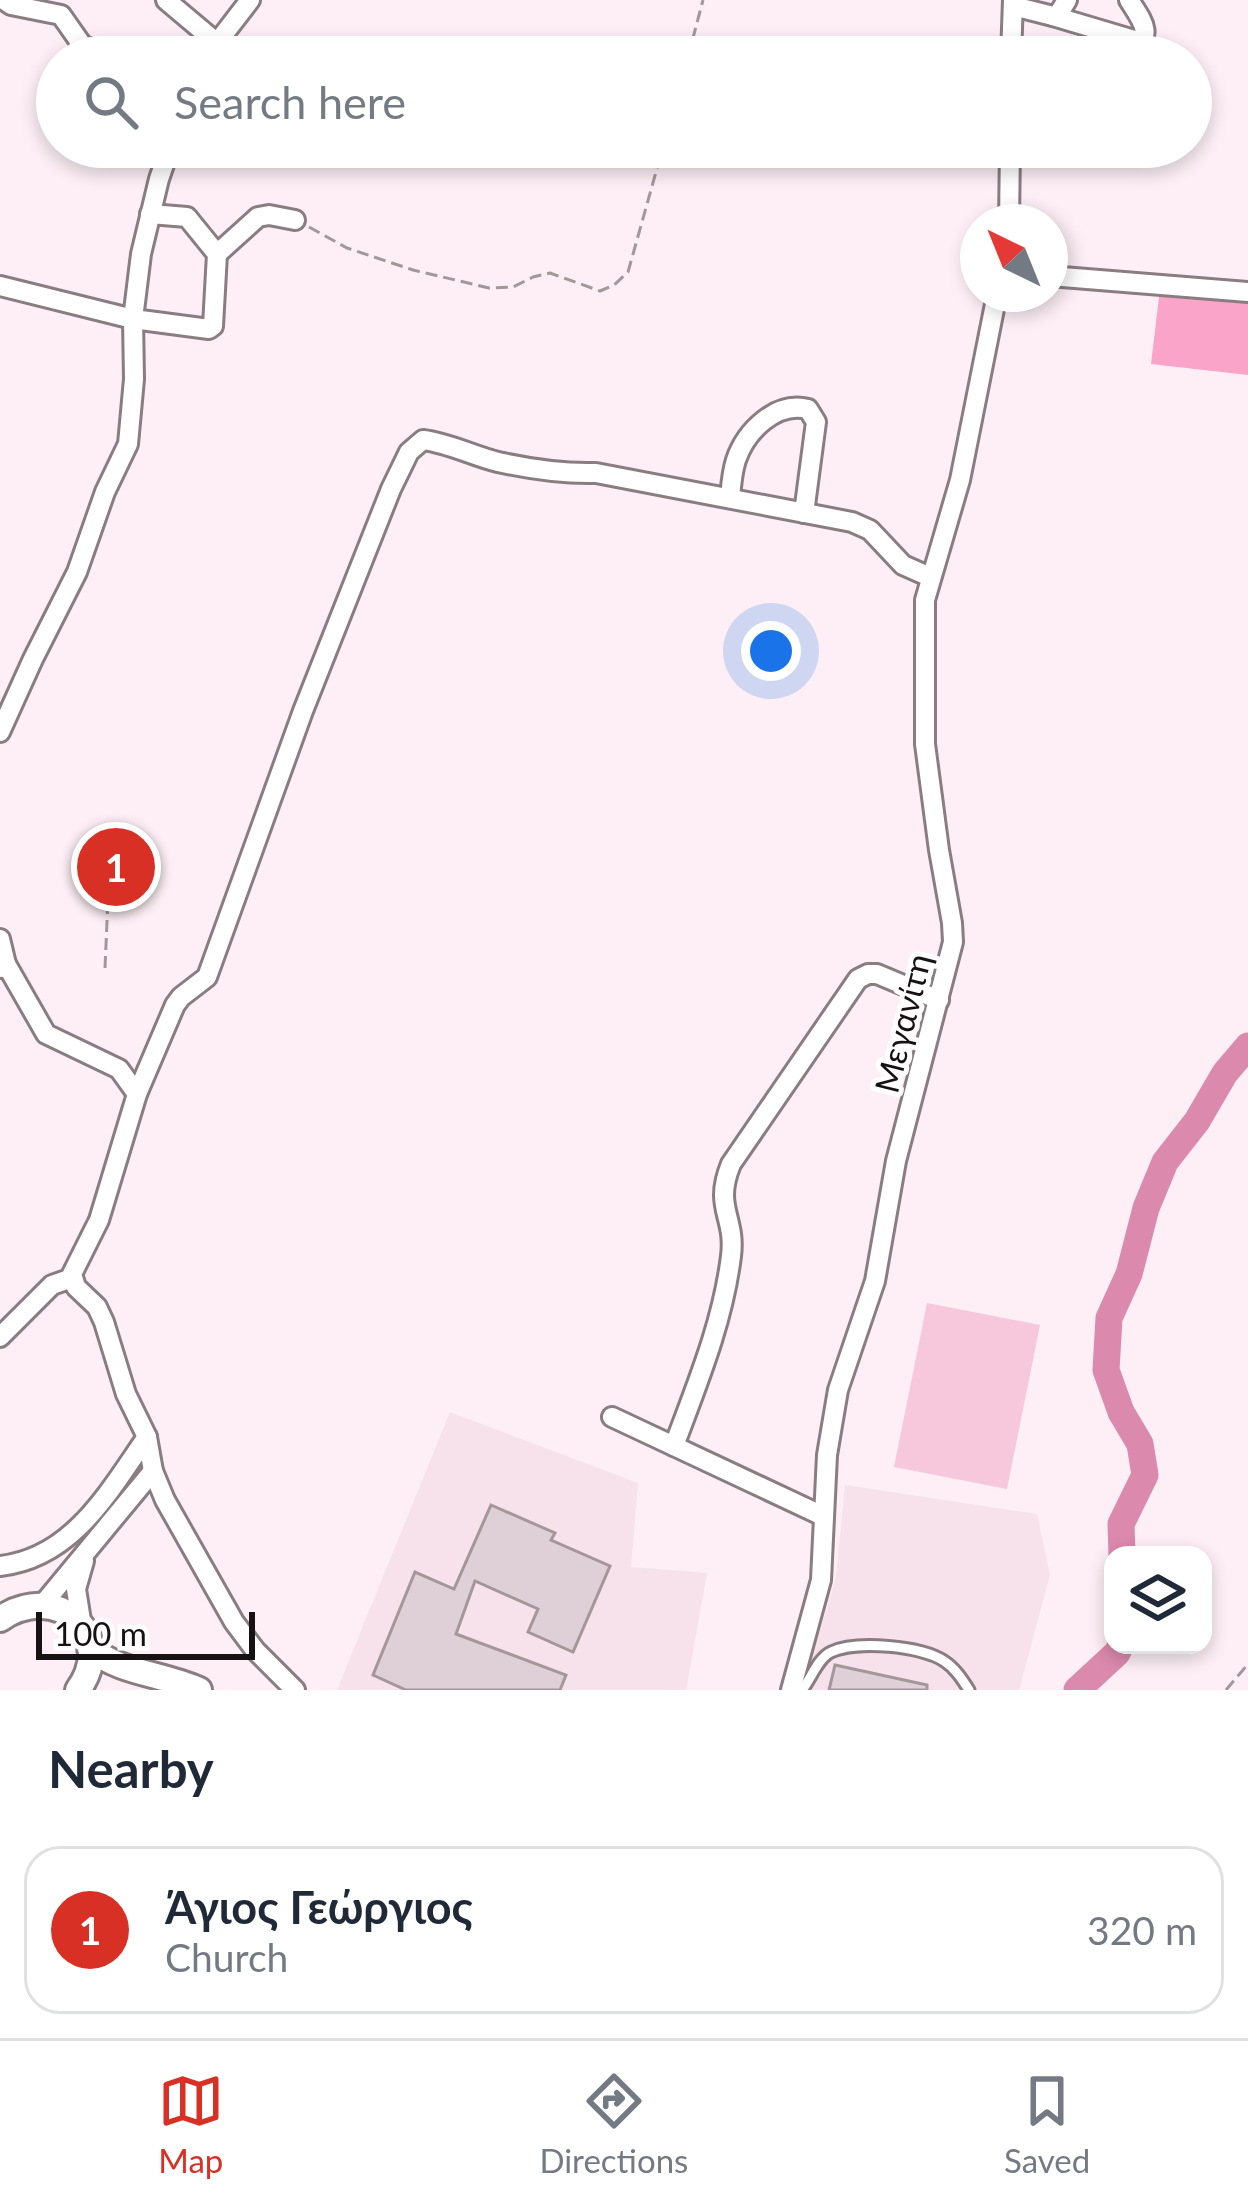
<!DOCTYPE html>
<html lang="en">
<head>
<meta charset="utf-8">
<style>
  body { margin:0; font-family:Lato,sans-serif; background:#f6f6f7; color:#1f2937 }
  .controls { position:absolute; right:36px; bottom:36px; display:grid; overflow:hidden; border-radius:24px; box-shadow:0 6px 18px #0003 }
  .controls button { width:108px; height:108px; display:grid; place-items:center; padding:0; border:0; border-bottom:3px solid #e0e1e3; background:#fff; color:#1f2937; font:60px sans-serif }
  .compass { position:absolute; left:960px; top:204px; width:108px; height:108px; border-radius:50%; background:#fff; box-shadow:0 6px 18px #0003; rotate:317deg }
  .scale { position:absolute; left:36px; bottom:30px; width:219px; box-sizing:border-box; padding-left:12px; border:6px solid #161214; border-top:0; font-size:33px; line-height:42px; white-space:nowrap; color:#161214; -webkit-text-stroke:9px #fff; paint-order:stroke }
  .you { position:absolute; left:771px; top:651px; width:42px; height:42px; margin:-30px; border:9px solid #fff; border-radius:50%; background:#1a73e8; box-shadow:0 0 0 18px #1a73e833 }
  .badge { display:grid; place-items:center; width:78px; height:78px; border-radius:50%; background:#d93025; color:#fff; font-size:39px; font-weight:700 }
  .pin { position:absolute; translate:-50% -50%; border:6px solid #fff; box-shadow:0 3px 12px #0006 }
  .list { margin:0; padding:0; list-style:none }
  h2 { display:flex; justify-content:space-between; align-items:center; height:156px; margin:0; padding:0 48px; font-size:51px }
  h2 small { font-size:39px; font-weight:400; color:#747a83 }
  .list li { display:grid; grid-template-columns:78px 1fr auto; gap:36px; align-items:center; box-sizing:border-box; height:168px; margin:0 24px 24px; padding:0 24px; border:3px solid #e0e1e3; border-radius:36px }
  .list b { display:block; font-size:45px; white-space:nowrap }
  .list p { margin:0; font-size:39px; white-space:nowrap; color:#747a83 }
  .list em { font-size:39px; font-style:normal; color:#747a83 }
  .icon { flex:none; width:66px; height:66px; fill:none; stroke:currentColor; stroke-width:2; stroke-linecap:round; stroke-linejoin:round }
  .map { position:relative; flex:none; width:1248px; height:1690px; overflow:hidden }
  .search { position:absolute; background:#fff; box-shadow:0 6px 18px #0003; left:36px; right:36px; top:36px; height:132px; display:flex; align-items:center; gap:30px; box-sizing:border-box; padding:0 42px; border-radius:66px; color:#747a83; font-size:45px }
  .sheet { height:348px; background:#fff }
  nav { display:flex; justify-content:space-around; align-items:center; box-sizing:border-box; height:168px; border-top:3px solid #e0e1e3; background:#fff; font-size:33px; color:#747a83 }
  nav a { display:grid; justify-items:center; gap:6px }
  nav .on { color:#d93025 }
  .map>svg:first-child { display:block }
</style>
</head>
<body>
<div class="map">
<svg width="1248" height="1690" viewBox="0 0 1248 1690">
  <rect width="100%" height="100%" fill="#fdeff5"/>
  <!-- built -->
  <g fill="#f7e1ea">
    <path d="M450,1412l188,71 -7,84 76,6 -21,117h-349z"/>
    <path d="M845,1485l192,29 13,61 -31,115h-217l34,-112z"/>
  </g>
  <!-- green -->
  <path fill="#f7c7db" d="M927,1303l113,22 -33,164 -113,-22z"/>
  <!-- forest -->
  <path fill="#faa4ca" d="M1160,289l88,7v79l-97,-11z"/>
  <g fill="none" stroke-linecap="round" stroke-linejoin="round">
    <!-- river -->
    <g stroke="#dc89ae" stroke-width="27">
      <path d="M1122,1555l-1,-31 24,-49 -5,-31 -19,-32 -15,-42 3,-52 20,-44 17,-66 19,-46 32,-41 28,-48 23,-27"/>
      <path d="M1077,1690l40,-37 4,-8"/>
    </g>
  </g>
  <!-- building -->
  <g fill="#ded0d6" stroke="#a4979c" stroke-width="3">
    <path d="M123,851v6h8l1,16 -6,1 1,9 -15,1 -1,-8 -9,1 -1,-16 7,-1 -1,-8z"/>
    <path d="M491,1505l64,28 -4,7 59,26 -37,86 -45,-20 10,-23 -63,-28 -19,53 110,41 -6,15h-154l-33,-15 42,-103 39,17z"/>
    <path d="M835,1665l92,20v5h-98z"/>
  </g>
  <g fill="none" stroke-linecap="round" stroke-linejoin="round">
    <defs>
      <path id="service" d="M802,1690c9,-11 16,-32 29,-38 25,-12 91,-6 113,9 11,7 18,18 25,29"/>
      <g id="minor">
        <path d="M4,0l7,5 50,10 21,30 27,12"/>
        <path d="M166,0l51,43 -1,14"/>
        <path d="M1129,0c16,25 22,30 7,57"/>
        <path d="M1013,6l40,10 6,-3 8,-13"/>
        <path d="M1053,16l91,27"/>
        <path d="M217,43l33,-43"/>
        <path d="M1011,57l2,-57"/>
        <path d="M1009,222l1,-75"/>
        <path d="M217,254l41,-37 11,-2 26,5"/>
        <path d="M1050,276l198,16"/>
        <path d="M0,286l133,33 76,10 4,-3 4,-72 -30,-37 -37,-3"/>
        <path d="M730,498c1,-12 2,-26 6,-38 10,-29 40,-59 72,-51l8,13 -12,91"/>
        <path d="M0,732l33,-73 44,-87 28,-80 23,-48 6,-65 -1,-60 8,-65 18,-75 11,-32"/>
        <path d="M0,939l6,25 -6,4"/>
        <path d="M6,964l40,70 73,35 18,25"/>
        <path d="M0,1337l52,-52 20,-7"/>
        <path d="M612,1417l211,99"/>
        <path d="M674,1446c23,-62 49,-124 57,-190 5,-40 -18,-48 0,-92l127,-185 10,-5h9l62,26"/>
        <path d="M0,1566c73,-8 109,-75 147,-129"/>
        <path d="M43,1604l110,-133"/>
        <path d="M82,1627l-6,-38 8,-28"/>
        <path d="M295,1690l-40,-40 -21,-28 -69,-122 -12,-29 -6,-34 -21,-43 -22,-72 -7,-15 -21,-20 -4,-13 27,-54 38,-126 38,-89 6,-8 26,-20 96,-266 88,-222 18,-37 14,-12c26,3 50,16 75,22 32,7 65,12 98,11l256,49 18,8 33,35 27,12"/>
        <path d="M791,1690l30,-110 6,-125 11,-65 37,-109 21,-120 57,-219 -1,-19 -13,-73 -14,-106v-144l35,-120 37,-186"/>
      </g>
      <g id="secondary">
        <path d="M0,1619c57,-39 118,16 78,71"/>
        <path d="M90,1648c31,26 72,25 109,42"/>
      </g>
    </defs>
    <!-- service casing -->
    <use href="#service" stroke="#8a7d82" stroke-width="15"/>
    <!-- minor casing -->
    <use href="#minor" stroke="#8a7d82" stroke-width="24"/>
    <!-- secondary casing -->
    <use href="#secondary" stroke="#8a7d82" stroke-width="30"/>
    <!-- path -->
    <g stroke="#a2989c" stroke-width="3" stroke-dasharray="12 6" stroke-linecap="butt">
      <path d="M688,57l15,-57"/>
      <path d="M309,227l38,21 66,22 76,18 24,-1 20,-10 17,-4 50,18 14,-6 14,-13 35,-125"/>
      <path d="M105,968l3,-70"/>
      <path d="M1226,1690l22,-26"/>
    </g>
    <!-- service -->
    <use href="#service" stroke="#fff" stroke-width="9"/>
    <!-- minor -->
    <use href="#minor" stroke="#fff" stroke-width="18"/>
    <!-- secondary -->
    <use href="#secondary" stroke="#fff" stroke-width="24"/>
  </g>
  <g text-anchor="middle" dominant-baseline="central" stroke-width="10" stroke-linejoin="round" paint-order="stroke">
    <!-- street labels -->
    <g font-size="33" fill="#161214" stroke="#fff">
      <text transform="translate(902 1023) rotate(-76)">Μεγανίτη</text>
    </g>
  </g>
</svg>
<div class="controls">
<button><svg class="icon" aria-label="layers" viewBox="0 0 24 24"><path d="M12 4l9 5-9 5-9-5zM3 14l9 5 9-5"/></svg></button>
</div>
<svg class="compass" viewBox="-18 -18 36 36"><path d="M0-13l5 13h-10z" fill="#e53935"/><path d="M0 13l5-13h-10z" fill="#747a83"/></svg>
<div class="scale">100 m</div>
<div class="you"></div>
<div class="pin badge" style="left:116px;top:867px">1</div>
<div class="search"><svg class="icon" aria-label="search" viewBox="0 0 24 24"><circle cx="10" cy="10" r="6"/><path d="M15 15l6 6"/></svg>Search here</div>
</div>
<section class="sheet">
<h2>Nearby<small></small></h2>
<ul class="list">
<li><span class="badge">1</span><div><b>Άγιος Γεώργιος</b><p>Church</p></div><em>320 m</em></li>
</ul>
</section>
<nav>
<a class="on"><svg class="icon" aria-label="map" viewBox="0 0 24 24"><path d="M3 6l6-2 6 2 6-2v14l-6 2-6-2-6 2zM9 4v14M15 6v14"/></svg>Map</a>
<a><svg class="icon" aria-label="directions" viewBox="0 0 24 24"><path d="M12 3l9 9-9 9-9-9zM9 14v-3h6M13 9l2 2-2 2"/></svg>Directions</a>
<a><svg class="icon" aria-label="saved" viewBox="0 0 24 24"><path d="M7 4h10v16l-5-4-5 4z"/></svg>Saved</a>
</nav>
</body>
</html>
